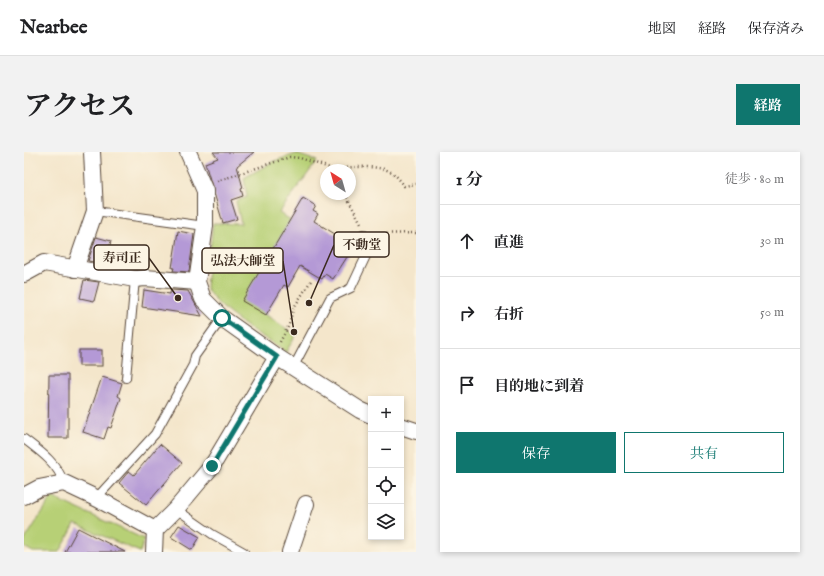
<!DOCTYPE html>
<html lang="ja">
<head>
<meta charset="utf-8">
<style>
  body { margin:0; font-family:"IM FELL English","Noto Serif JP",serif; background:#f2f2f2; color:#202124 }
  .controls { position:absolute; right:12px; bottom:12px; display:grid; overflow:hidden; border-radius:0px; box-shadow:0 2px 6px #0003 }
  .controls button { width:36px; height:36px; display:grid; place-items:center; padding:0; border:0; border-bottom:1px solid #e0e0e0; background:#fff; color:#202124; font:20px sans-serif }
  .compass { position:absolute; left:296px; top:12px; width:36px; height:36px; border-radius:50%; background:#fff; box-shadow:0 2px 6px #0003; rotate:323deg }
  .stop { position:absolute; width:12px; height:12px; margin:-9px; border:3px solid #0f766e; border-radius:50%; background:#fff }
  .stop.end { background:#0f766e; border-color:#fff; box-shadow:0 1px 4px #0008 }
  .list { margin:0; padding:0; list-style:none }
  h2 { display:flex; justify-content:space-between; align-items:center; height:52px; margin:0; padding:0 16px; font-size:17px }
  h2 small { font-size:13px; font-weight:400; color:#757577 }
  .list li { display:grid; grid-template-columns:26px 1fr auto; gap:12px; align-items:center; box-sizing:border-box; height:72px; padding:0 16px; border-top:1px solid #e0e0e0 }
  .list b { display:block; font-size:15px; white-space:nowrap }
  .list em { font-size:13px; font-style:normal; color:#757577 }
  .actions { display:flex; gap:8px; padding:12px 16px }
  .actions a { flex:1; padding:9px 0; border:1px solid #0f766e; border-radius:0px; text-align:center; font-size:14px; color:#0f766e }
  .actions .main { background:#0f766e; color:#fff }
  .icon { flex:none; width:22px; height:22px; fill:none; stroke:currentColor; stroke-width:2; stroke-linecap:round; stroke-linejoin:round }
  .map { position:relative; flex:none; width:392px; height:400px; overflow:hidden; border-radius:0px }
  header { display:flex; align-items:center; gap:24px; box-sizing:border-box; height:56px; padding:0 20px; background:#fff; border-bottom:1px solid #e0e0e0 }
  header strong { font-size:19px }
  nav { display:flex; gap:22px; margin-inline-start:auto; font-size:14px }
  .intro { display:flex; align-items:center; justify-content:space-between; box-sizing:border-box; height:96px; padding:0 24px }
  h1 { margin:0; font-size:28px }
  .button { padding:10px 18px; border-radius:0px; background:#0f766e; color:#fff; font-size:14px; font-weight:700 }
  main { display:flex; gap:24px; padding:0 24px }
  aside { flex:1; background:#fff; border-radius:0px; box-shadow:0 2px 6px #0003 }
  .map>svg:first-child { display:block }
</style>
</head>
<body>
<header>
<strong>Nearbee</strong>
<nav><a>地図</a><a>経路</a><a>保存済み</a></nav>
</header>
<div class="intro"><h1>アクセス</h1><a class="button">経路</a></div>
<main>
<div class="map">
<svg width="392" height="400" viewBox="0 0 392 400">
  <rect width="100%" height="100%" fill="#fcf5e5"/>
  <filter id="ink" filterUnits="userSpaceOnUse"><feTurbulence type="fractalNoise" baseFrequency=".025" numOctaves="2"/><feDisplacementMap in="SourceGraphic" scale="8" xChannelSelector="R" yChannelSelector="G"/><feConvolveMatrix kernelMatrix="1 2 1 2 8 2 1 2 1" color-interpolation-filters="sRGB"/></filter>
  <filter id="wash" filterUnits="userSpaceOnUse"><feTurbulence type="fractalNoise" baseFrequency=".012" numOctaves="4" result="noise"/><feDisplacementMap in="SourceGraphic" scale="16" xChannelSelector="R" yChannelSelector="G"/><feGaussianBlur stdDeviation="0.9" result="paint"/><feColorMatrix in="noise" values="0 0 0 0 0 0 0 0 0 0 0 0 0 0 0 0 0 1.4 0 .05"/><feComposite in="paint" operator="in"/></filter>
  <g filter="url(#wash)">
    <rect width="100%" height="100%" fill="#f4e6cb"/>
    <!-- green -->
    <g fill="#b7d076" stroke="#797d4a">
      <path d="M272,2l21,7 -38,52 12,7 -46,81 51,34 -10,17c-23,-16 -69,-41 -80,-65l7,-64 28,1 -5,-23 11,-4 -3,-19 30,-17z"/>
      <path d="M28,345l92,42 -4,13 -65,-28 -15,28h-27l-9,-5v-6z"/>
    </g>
    <g id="blocks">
      <!-- building -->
      <g fill="#b499d6">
        <path d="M189,0h41l-17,14 6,22 -2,1 2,7 -12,4 6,19 -14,4 -18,-60 13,-5z"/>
        <path d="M279,46l13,8 -3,5 5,3 -4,7 40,25 -21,33 -8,-5 -3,5 -22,-13 -12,21 -4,-2 -18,30 -24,-14z"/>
        <path d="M154,79l16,3 -5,38 -16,-1 1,-3h-2z"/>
        <path d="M72,85l15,4 -2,8 23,4 -2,15 -42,-7z"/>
        <path d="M60,128l15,2 -5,19 -14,-3z"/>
        <path d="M120,138l26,4 1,-4 17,1 14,25 -60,-9z"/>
        <rect x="55" y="198" width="23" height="16"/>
        <path d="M25,223h19v63h-20z"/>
        <path d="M78,225l20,6 -4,13 3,2 -10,30 -3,-1 -4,12 -21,-7z"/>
        <path d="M136,292l22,19 -36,42 -27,-22 10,-12 5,4z"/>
        <path d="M155,373l21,12 -8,13 -21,-13z"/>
        <path d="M54,376l47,24h-60z"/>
      </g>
    </g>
  </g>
  <g filter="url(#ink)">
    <use href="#blocks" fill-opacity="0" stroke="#574638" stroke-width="1"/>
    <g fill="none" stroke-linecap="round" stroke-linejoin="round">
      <defs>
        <g id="service">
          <path d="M71,59l110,15"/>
          <path d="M269,216l37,-70 21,-10 15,-32 -3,-22"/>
          <path d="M102,226l9,-99"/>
          <path d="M0,287c17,13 33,24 40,44"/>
          <path d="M77,341l54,-59 38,-69 2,-9 27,-38"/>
          <path d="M152,357l36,25 32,18"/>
        </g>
        <g id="minor">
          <path d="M164,0l17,39v35l-8,56 6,17 19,19 52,37 86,55 11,5"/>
          <path d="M51,117l20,-58 -3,-59"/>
          <path d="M0,122l20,-11 91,16 10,-1 52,4"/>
          <path d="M377,274l15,5"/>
          <path d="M0,344l15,-8 25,-5 34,16 57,31"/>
          <path d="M130,400l1,-22 21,-21 36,-43 65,-109"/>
          <path d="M266,400l16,-48"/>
        </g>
      </defs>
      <!-- service casing -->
      <use href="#service" stroke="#574638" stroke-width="10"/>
      <!-- minor casing -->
      <use href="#minor" stroke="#574638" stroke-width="18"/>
      <!-- path -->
      <g stroke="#574638" stroke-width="2.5" stroke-dasharray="1 3" stroke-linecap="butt">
        <path d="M311,18c12,-4 46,-5 56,2 5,3 10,9 13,14l12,-2"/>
        <path d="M193,29l73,-24 10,1 30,10 1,2"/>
        <path d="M321,42l16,29"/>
        <path d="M351,82l41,-1"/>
        <path d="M256,190l9,-17 4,-16 19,-30"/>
      </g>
      <!-- service -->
      <use href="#service" stroke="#fff" stroke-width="8"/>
      <!-- minor -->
      <use href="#minor" stroke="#fff" stroke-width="16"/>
    </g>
  </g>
  <g fill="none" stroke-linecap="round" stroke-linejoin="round" filter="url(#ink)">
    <!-- route -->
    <path stroke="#0f766e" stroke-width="5" d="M188,314l65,-109 -55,-39"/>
  </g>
  <!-- callouts -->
  <path fill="none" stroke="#3b2a1e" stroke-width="1.5" d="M285 151L310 93M154 146L125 106M270 180L259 109"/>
  <g fill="#3b2a1e" stroke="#fcf5e5" stroke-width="1.5">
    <circle cx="285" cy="151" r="4"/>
    <circle cx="154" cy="146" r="4"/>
    <circle cx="270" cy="180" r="4"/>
  </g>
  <g fill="#fcf5e5" stroke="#3b2a1e" stroke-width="1.5">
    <rect x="310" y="80" width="55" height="25" rx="4"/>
    <rect x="70" y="93" width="55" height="25" rx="4"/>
    <rect x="178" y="96" width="81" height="25" rx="4"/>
  </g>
  <g font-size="13" text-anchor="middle" font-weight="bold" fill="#3b2a1e">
    <text x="338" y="97">不動堂</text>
    <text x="98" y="110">寿司正</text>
    <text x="219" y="113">弘法大師堂</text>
  </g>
</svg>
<div class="controls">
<button>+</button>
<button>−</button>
<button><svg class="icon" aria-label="locate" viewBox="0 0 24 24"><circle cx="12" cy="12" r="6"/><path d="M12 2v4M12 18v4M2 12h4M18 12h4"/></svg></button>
<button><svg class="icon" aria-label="layers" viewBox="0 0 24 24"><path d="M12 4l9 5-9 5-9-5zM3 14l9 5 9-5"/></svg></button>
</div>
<svg class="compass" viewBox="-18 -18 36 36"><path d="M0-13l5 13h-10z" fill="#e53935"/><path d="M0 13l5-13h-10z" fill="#757577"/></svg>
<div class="stop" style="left:198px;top:166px"></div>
<div class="stop end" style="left:188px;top:314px"></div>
</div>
<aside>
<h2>1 分<small>徒歩 · 80 m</small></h2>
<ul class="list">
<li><svg class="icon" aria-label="ahead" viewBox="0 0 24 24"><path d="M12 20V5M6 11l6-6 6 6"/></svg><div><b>直進</b></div><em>30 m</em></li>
<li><svg class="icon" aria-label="right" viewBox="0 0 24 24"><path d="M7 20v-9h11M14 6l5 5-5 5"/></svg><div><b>右折</b></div><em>50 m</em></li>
<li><svg class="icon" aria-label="arrive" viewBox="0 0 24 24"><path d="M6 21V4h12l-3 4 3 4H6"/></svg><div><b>目的地に到着</b></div></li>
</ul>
<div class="actions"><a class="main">保存</a><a>共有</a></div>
</aside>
</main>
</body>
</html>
